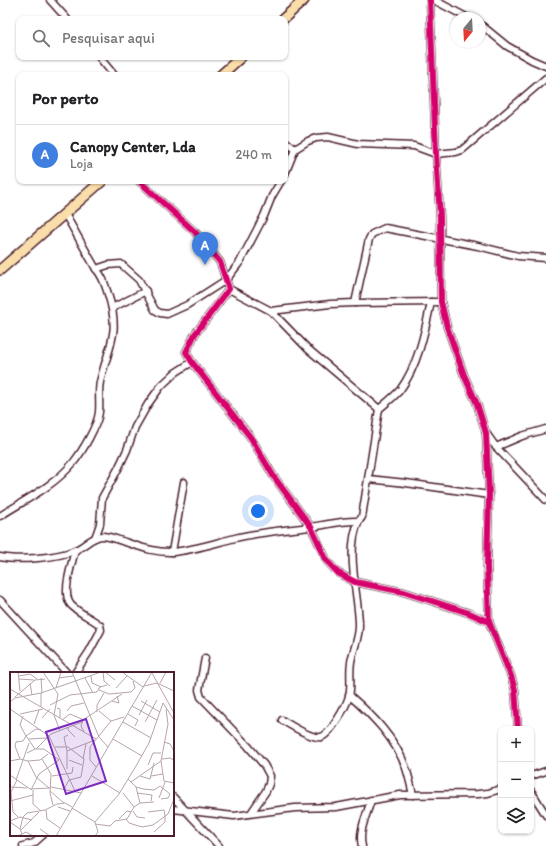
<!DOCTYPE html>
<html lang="pt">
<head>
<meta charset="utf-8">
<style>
  body { margin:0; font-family:Itim,sans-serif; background:#f6f6f6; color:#202124 }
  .controls { position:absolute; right:12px; bottom:12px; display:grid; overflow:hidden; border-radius:8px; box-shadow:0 1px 3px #0004 }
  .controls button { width:36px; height:36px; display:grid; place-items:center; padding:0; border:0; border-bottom:1px solid #e0e0e0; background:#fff; color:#202124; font:20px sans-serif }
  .compass { position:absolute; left:450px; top:12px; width:36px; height:36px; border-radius:50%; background:#fff; box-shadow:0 1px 3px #0004; rotate:198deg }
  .you { position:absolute; left:258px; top:511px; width:14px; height:14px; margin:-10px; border:3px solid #fff; border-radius:50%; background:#1a73e8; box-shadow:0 0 0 6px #1a73e833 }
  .badge { display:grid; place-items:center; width:26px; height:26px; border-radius:50%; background:#d93025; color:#fff; font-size:13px; font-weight:700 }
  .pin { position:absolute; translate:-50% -33px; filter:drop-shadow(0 1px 2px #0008) }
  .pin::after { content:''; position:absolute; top:21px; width:14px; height:12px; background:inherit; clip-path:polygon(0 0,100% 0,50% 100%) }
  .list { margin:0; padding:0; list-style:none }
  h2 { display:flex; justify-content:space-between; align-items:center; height:52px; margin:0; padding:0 16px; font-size:17px }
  h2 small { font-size:13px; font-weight:400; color:#757577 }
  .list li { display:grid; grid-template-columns:26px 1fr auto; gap:12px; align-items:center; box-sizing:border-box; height:60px; padding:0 16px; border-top:1px solid #e0e0e0 }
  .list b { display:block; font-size:15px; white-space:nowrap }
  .list p { margin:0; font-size:13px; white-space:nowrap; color:#757577 }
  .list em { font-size:13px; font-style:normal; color:#757577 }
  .icon { flex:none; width:22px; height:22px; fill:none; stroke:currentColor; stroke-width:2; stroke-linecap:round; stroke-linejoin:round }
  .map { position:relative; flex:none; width:546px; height:846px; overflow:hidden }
  .search { position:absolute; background:#fff; box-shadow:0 1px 3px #0004; left:16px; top:16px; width:272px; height:44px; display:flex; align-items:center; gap:10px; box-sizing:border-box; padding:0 14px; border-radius:8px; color:#757577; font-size:15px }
  .panel { position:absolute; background:#fff; box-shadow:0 1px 3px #0004; left:16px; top:72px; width:272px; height:112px; border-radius:8px }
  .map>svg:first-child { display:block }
</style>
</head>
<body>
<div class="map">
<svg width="546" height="846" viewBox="0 0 546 846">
  <rect width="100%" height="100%" fill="#fff"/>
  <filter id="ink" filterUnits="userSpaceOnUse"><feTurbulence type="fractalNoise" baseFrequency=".025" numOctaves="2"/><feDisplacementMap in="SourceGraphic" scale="8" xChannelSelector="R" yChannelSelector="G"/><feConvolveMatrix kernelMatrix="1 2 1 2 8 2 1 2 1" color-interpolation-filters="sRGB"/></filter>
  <g filter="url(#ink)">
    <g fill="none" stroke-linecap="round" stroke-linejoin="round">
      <defs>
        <g id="minor">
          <path d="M50,0l17,19"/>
          <path d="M430,0l6,154 4,63 1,85 6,25 17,48 13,29 9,29 3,62 -2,71 2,56 22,54 4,14 3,39"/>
          <path d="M434,0l34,18"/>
          <path d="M480,24l27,22 25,14 14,6"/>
          <path d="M99,57l15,18"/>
          <path d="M285,141l10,8"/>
          <path d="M285,174l10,-25 13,-8 8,-3 12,-1 30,7 56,2 22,8 20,-2 6,-2 6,-5 78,-67"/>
          <path d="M139,181l56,51 25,30 9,27 -34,45 -9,18 6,10 59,76 23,39 37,50 16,34 11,12 17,9 49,10 65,21 20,9"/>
          <path d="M96,269l12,-4 13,-1 18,16 16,30 5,3 7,1 20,-9 39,-25 14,-18 24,-46 8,-20 9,-15"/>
          <path d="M229,289l42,22 37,38 71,60"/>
          <path d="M355,303l14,-64 3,-5 13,-6 93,18 40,10 28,2"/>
          <path d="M112,308l34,-17"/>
          <path d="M271,311l59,-7 25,-1 86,-1"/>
          <path d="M486,433l10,14 50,53"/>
          <path d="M496,447l26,-11 24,-7"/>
          <path d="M369,479l37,4 83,12"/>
          <path d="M0,516c25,-16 54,-30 73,-53 9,-11 25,-38 26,-51 1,-10 -1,-21 1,-30 9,-38 21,-48 8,-88 -3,-9 -5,-18 -12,-25l-31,-55"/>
          <path d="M95,538l5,-14 2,-26 16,-29 9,-19 8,-23 13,-23 13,-18 14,-13 17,-11"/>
          <path d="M172,552l12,-70"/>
          <path d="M0,557c18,4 58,1 75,-7 9,-3 17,-14 27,-14 8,0 16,4 23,6 15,5 31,11 48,10 21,-2 42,-9 62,-14 25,-6 50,-8 75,-11 17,-2 32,-7 49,-6l3,-4 17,-108c7,-6 15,-12 21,-19 18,-24 25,-59 31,-88"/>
          <path d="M0,600l67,73"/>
          <path d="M205,658l-6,32 2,7 47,49 16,19 6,11 -1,8 -3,7 -15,22"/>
          <path d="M75,673l14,-21 12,-22 -1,-5c-9,-7 -21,-12 -29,-20 -10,-11 1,-41 4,-55"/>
          <path d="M349,695c24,21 46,43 57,73 3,9 5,18 7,27"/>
          <path d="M282,720c8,5 30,19 39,17 9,-2 26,-32 28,-41 3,-11 0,-23 2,-34 2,-13 9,-25 8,-39 -1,-30 -14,-74 0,-102"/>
          <path d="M531,776l15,-5"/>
          <path d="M531,791l15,24"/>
          <path d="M173,797l46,49"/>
          <path d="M173,809l61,7 61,-8 41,-1 64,-12 78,-1 10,-1 13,-4"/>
          <path d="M23,846l11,-3 9,-8"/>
          <path d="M362,846c-4,-15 5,-31 9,-46"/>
        </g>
        <g id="primary">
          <path d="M283,19l21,-19"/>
          <path d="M221,75l20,-18"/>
          <path d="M0,270l102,-89"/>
        </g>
      </defs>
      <!-- minor casing -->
      <use href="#minor" stroke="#4a1f2b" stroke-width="9"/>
      <!-- primary casing -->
      <use href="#primary" stroke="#4a1f2b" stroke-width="12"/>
      <!-- minor -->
      <use href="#minor" stroke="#fff" stroke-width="6"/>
      <!-- primary -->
      <use href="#primary" stroke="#f9deab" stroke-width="9"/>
      <defs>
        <g id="cycleway">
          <path d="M430,0l6,154 4,63 1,85 6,25 17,48 13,29 9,29 3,62 -2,71 2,56 22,54 4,14 3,39"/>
          <path d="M139,181l56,51 25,30 9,27 -34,45 -9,18 6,10 59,76 23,39 37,50 16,34 11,12 17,9 49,10 65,21 20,9"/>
        </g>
      </defs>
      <!-- cycleway casing -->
      <use href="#cycleway" stroke="#fff" stroke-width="8"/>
      <!-- cycleway -->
      <use href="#cycleway" stroke="#d6006c" stroke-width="6"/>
    </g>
  </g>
  <!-- overview -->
  <g transform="translate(10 672)">
    <rect width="164" height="164" fill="#fff"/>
    <path fill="none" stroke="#b7a5aa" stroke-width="1" d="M8,0l2,19M33,0l15,22 -4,21 6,16M62,0l27,65M93,0l1,9 6,5M95,0l10,8M112,0l21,15M142,1l22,40M9,4l11,-2 7,5M81,4l1,7 9,4M31,6l1,15M49,6l14,-2M75,6l8,15M9,7l15,1M20,11l2,12M147,11l17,8M150,11l6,-11M134,14l13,-3M46,16l5,-16M106,16l11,-12M0,17l74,43M89,18l10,4 22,-2 4,-4 -2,-7M31,21v14M5,25l20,-17 10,-1M102,29l7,2 -2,-7M131,29l19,11M0,30l5,-4 26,-5 60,-21M153,31l11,17M40,33l20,-10 27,-3 3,-5 7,-2M122,34l25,14M47,36l3,1v9M0,37l39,27 26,55M156,37l2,15 -7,37 3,20 10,2M57,39l4,-5 13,-3M89,39l12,10M87,40v-7l7,-12M10,42l23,-5M118,42l10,6 -3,6M129,43l8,-15M13,44l-3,9 6,11 10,-7 5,1M32,46l8,-9M52,48l8,-6 14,6M113,50l28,16M135,50l12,-22M24,52l5,-14M58,55v3l7,7M89,65l9,10M19,67l18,-1M86,67l-12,-7 -3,-6 2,-6 39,-26M103,67l29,17M154,70l6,2 4,7M5,74l1,-4 7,-1 3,-5 9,13M5,74l5,13M45,75h13l16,12 -3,18 -12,3 -5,9M26,77l15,-15 31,-12M57,79l-3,-14 4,-2M17,81l8,-4h9l15,11M32,87l9,15 -1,19 3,12M73,87l3,-15M152,87l8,-1 4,2M59,88l13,5M0,89l10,-2 8,2 8,16 13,11M18,89l12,-1 8,-6M138,93l5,-12h8M86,95l-6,-7v-13l21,-26 13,-4M57,97v-18l28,-11M0,103l20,14 20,-1M42,104l20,-3 1,-6M82,104l28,17M130,104l10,3 4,-16M141,104l12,-2M118,107l8,8 7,2 11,1 6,-4 10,8 -2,4 -7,1M6,108l13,-37M7,108l-6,12 2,20 5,5M121,110l30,-21M0,115l17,1M41,115l30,6M126,115l4,16M21,118l8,-16 20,-14M23,118v14l8,7M40,119l14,12M127,121l15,2 -1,6M149,126l6,-16M0,129l23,-6M48,135l12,4M124,135l6,-4 14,-1M62,136l23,14 3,10 -3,4M36,138l1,9 13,9M123,139l4,6 8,1M138,140l16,-2 1,6M109,147l8,-8 4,1M116,147l3,4 13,4 11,-2 15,-11 6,-15M0,149l10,-4 12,3M0,150l10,7 2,5M85,150l24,-28 17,-28 13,-23 14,-40M85,152l15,2 5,-5 12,-2 7,-12 -11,-14M10,157l3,-12 4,-4 18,-3 12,-6 8,-1 7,4M30,157l10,7M11,158l18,-18M144,160l11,-10v-6M8,164l8,-4 7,4M46,164l96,-164"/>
    <path fill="#7b2cbf" fill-opacity="0.15" stroke="#7b2cbf" stroke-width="2" d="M76,47l20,62 -40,13 -20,-62z"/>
    <rect width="164" height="164" fill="none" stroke="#4a1f2b" stroke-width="2"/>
  </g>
</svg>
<div class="controls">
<button>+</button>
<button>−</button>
<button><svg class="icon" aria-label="layers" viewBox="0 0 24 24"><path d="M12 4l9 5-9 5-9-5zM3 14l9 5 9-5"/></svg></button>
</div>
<svg class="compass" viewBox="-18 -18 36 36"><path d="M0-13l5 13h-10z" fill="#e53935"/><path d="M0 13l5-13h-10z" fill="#757577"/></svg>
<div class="you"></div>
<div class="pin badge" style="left:205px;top:265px;background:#3f7fe0">A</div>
<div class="search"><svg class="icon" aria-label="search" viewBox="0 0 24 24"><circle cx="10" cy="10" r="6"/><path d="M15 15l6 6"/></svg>Pesquisar aqui</div>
<section class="panel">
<h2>Por perto<small></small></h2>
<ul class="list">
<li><span class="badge" style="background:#3f7fe0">A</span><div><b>Canopy Center, Lda</b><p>Loja</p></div><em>240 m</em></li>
</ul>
</section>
</div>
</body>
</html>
